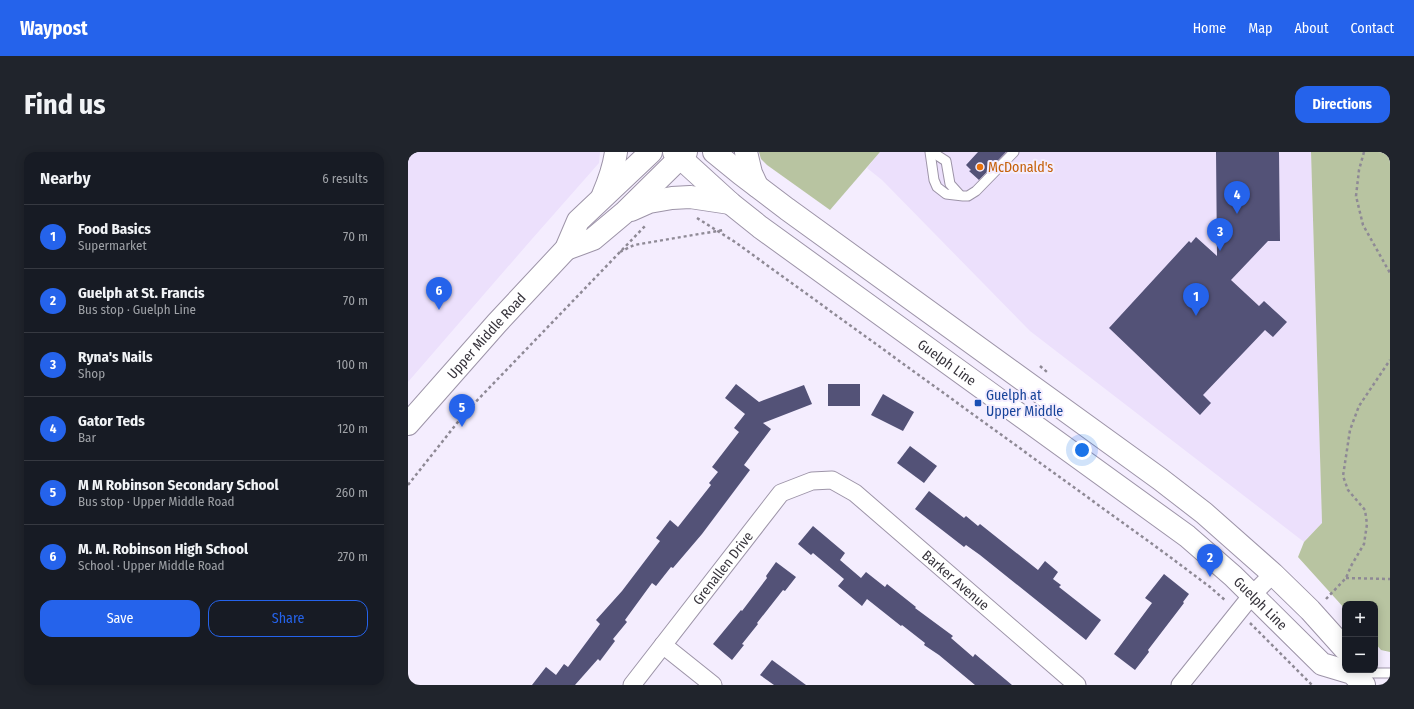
<!DOCTYPE html>
<html lang="en">
<head>
<meta charset="utf-8">
<style>
  body { margin:0; font-family:"Fira Sans Condensed",sans-serif; background:#20242c; color:#f1f3f6 }
  .controls { position:absolute; right:12px; bottom:12px; display:grid; overflow:hidden; border-radius:8px; box-shadow:0 2px 10px #0003 }
  .controls button { width:36px; height:36px; display:grid; place-items:center; padding:0; border:0; border-bottom:1px solid #363941; background:#171b24; color:#f1f3f6; font:20px sans-serif }
  .you { position:absolute; left:674px; top:298px; width:14px; height:14px; margin:-10px; border:3px solid #fff; border-radius:50%; background:#1a73e8; box-shadow:0 0 0 6px #1a73e833 }
  .badge { display:grid; place-items:center; width:26px; height:26px; border-radius:50%; background:#2563eb; color:#fff; font-size:13px; font-weight:700 }
  .pin { position:absolute; translate:-50% -33px; filter:drop-shadow(0 1px 2px #0008) }
  .pin::after { content:''; position:absolute; top:21px; width:14px; height:12px; background:inherit; clip-path:polygon(0 0,100% 0,50% 100%) }
  .list { margin:0; padding:0; list-style:none }
  h2 { display:flex; justify-content:space-between; align-items:center; height:52px; margin:0; padding:0 16px; font-size:17px }
  h2 small { font-size:13px; font-weight:400; color:#9ea1a6 }
  .list li { display:grid; grid-template-columns:26px 1fr auto; gap:12px; align-items:center; box-sizing:border-box; height:64px; padding:0 16px; border-top:1px solid #363941 }
  .list b { display:block; font-size:15px; white-space:nowrap }
  .list p { margin:0; font-size:13px; white-space:nowrap; color:#9ea1a6 }
  .list em { font-size:13px; font-style:normal; color:#9ea1a6 }
  .actions { display:flex; gap:8px; padding:12px 16px }
  .actions a { flex:1; padding:9px 0; border:1px solid #2563eb; border-radius:12px; text-align:center; font-size:14px; color:#2563eb }
  .actions .main { background:#2563eb; color:#fff }
  .map { position:relative; flex:none; width:982px; height:533px; overflow:hidden; border-radius:12px }
  header { display:flex; align-items:center; gap:24px; box-sizing:border-box; height:56px; padding:0 20px; background:#2563eb; color:#fff }
  header strong { font-size:19px }
  nav { display:flex; gap:22px; margin-inline-start:auto; font-size:14px }
  .intro { display:flex; align-items:center; justify-content:space-between; box-sizing:border-box; height:96px; padding:0 24px }
  h1 { margin:0; font-size:28px }
  .button { padding:10px 18px; border-radius:12px; background:#2563eb; color:#fff; font-size:14px; font-weight:700 }
  main { display:flex; gap:24px; padding:0 24px }
  aside { flex:1; background:#171b24; border-radius:12px; box-shadow:0 2px 10px #0003 }
  .map>svg:first-child { display:block }
</style>
</head>
<body>
<header>
<strong>Waypost</strong>
<nav><a>Home</a><a>Map</a><a>About</a><a>Contact</a></nav>
</header>
<div class="intro"><h1>Find us</h1><a class="button">Directions</a></div>
<main>
<aside>
<h2>Nearby<small>6 results</small></h2>
<ul class="list">
<li><span class="badge">1</span><div><b>Food Basics</b><p>Supermarket</p></div><em>70 m</em></li>
<li><span class="badge">2</span><div><b>Guelph at St. Francis</b><p>Bus stop · Guelph Line</p></div><em>70 m</em></li>
<li><span class="badge">3</span><div><b>Ryna's Nails</b><p>Shop</p></div><em>100 m</em></li>
<li><span class="badge">4</span><div><b>Gator Teds</b><p>Bar</p></div><em>120 m</em></li>
<li><span class="badge">5</span><div><b>M M Robinson Secondary School</b><p>Bus stop · Upper Middle Road</p></div><em>260 m</em></li>
<li><span class="badge">6</span><div><b>M. M. Robinson High School</b><p>School · Upper Middle Road</p></div><em>270 m</em></li>
</ul>
<div class="actions"><a class="main">Save</a><a>Share</a></div>
</aside>
<div class="map">
<svg width="982" height="533" viewBox="0 0 982 533">
  <rect width="100%" height="100%" fill="#f4edfe"/>
  <!-- built -->
  <g fill="#ece0fc">
    <path d="M0,0h192l-1,11 -67,76 -124,143z"/>
    <path d="M472,0h431l11,371 -18,19 -274,-211 -148,-151 -15,-12z"/>
  </g>
  <!-- green -->
  <g fill="#b8c4a1">
    <path d="M351,0h121l-50,58 -63,-45 -6,-6z"/>
    <path d="M903,0h79v500l-9,-2 -6,-7v-39h-30v5l-47,-52 6,-15 18,-19z"/>
  </g>
  <!-- building -->
  <g fill="#535277">
    <path d="M570,0h28l-27,28 -10,-9 2,-1 -5,-5z"/>
    <path d="M808,0h63l1,89h-12l-37,39 28,26 5,-5 23,21 -14,15 -8,-7 -62,65 8,8 -11,12 -91,-87 80,-87 2,2 5,-6 21,19z"/>
    <path d="M328,232l23,18 45,-17 8,19 -49,19 8,6 -27,36 6,5 -48,64 -29,34 -2,-1 -15,19 -4,-3 -27,37 2,2 -14,17 2,2 -15,20 -2,-2 -23,26h-43l14,-18 10,8 8,-11 4,3 32,-43 -4,-4 26,-29 38,-50 -4,-3 14,-18 8,7 33,-42 -2,-2 9,-11 -6,-5 27,-35 -5,-4 11,-14 -20,-16z"/>
    <rect x="420" y="232" width="32" height="22"/>
    <path d="M475,242l31,18 -11,19 -32,-16z"/>
    <path d="M502,294l27,20 -13,17 -27,-20z"/>
    <path d="M521,339l35,27 2,-2 12,10 2,-2 58,46 7,-9 13,11 -5,7 8,6 -2,2 42,33 -15,20 -106,-85 -14,-10 -2,2 -49,-38z"/>
    <path d="M405,374l32,27 -5,7 21,18 5,-6 19,15 2,-3 29,23 -1,1 38,28 -2,2 22,19 2,-3 37,31h-37l-36,-30 -15,-10 1,-2 -23,-18 -1,1 -34,-27 -5,7 -24,-20 6,-7 -31,-26 -2,2 -13,-11z"/>
    <path d="M368,410l20,15 -11,14 -2,-1 -26,33 1,1 -16,20 2,1 -12,15 -19,-16 28,-34 1,1 25,-33 -1,-2z"/>
    <path d="M756,422l25,20 -6,8 1,1 -36,47 1,2 -14,18 -21,-16 38,-51 -7,-5z"/>
    <path d="M364,508l34,25h-32l-14,-10z"/>
  </g>
  <g fill="none" stroke-linecap="round" stroke-linejoin="round">
    <defs>
      <g id="service">
        <path d="M522,0l4,28 3,7 9,7 17,2h5l8,-5 38,-39"/>
        <path d="M524,0l14,9 4,23 9,10"/>
        <path d="M947,521h35"/>
      </g>
      <g id="minor">
        <path d="M255,493l50,40"/>
        <path id="s1" d="M224,533l149,-192 31,-12 20,-1 23,13 222,192"/>
        <path d="M772,533l72,-90 21,-21"/>
      </g>
      <g id="secondary">
        <path id="s2" d="M266,0l56,51 30,24 427,309 46,40 89,88 30,9 12,12"/>
        <path d="M306,0l27,22 46,35 373,270 44,34 69,61 37,36 35,39"/>
        <path d="M338,0l5,21 6,13"/>
        <path d="M195,43c6,-14 11,-28 13,-43"/>
        <path d="M223,58l18,-8 23,-4 18,-1 40,6"/>
        <path d="M158,97l27,-10 31,-26 62,-61"/>
        <path id="s3" d="M0,272l89,-101 69,-74 12,-28 73,-69"/>
      </g>
    </defs>
    <!-- service casing -->
    <use href="#service" stroke="#9d94a8" stroke-width="11"/>
    <!-- minor casing -->
    <use href="#minor" stroke="#9d94a8" stroke-width="19"/>
    <!-- secondary casing -->
    <use href="#secondary" stroke="#9d94a8" stroke-width="24"/>
    <!-- path -->
    <g stroke="#8e8995" stroke-width="2.5" stroke-dasharray="3 3" stroke-linecap="butt">
      <path d="M956,0l-5,18 -3,26 7,29 27,48"/>
      <path d="M289,66l38,24 431,312 44,33 16,14"/>
      <path d="M212,100l14,-7 89,-15"/>
      <path d="M632,214l7,6"/>
      <path d="M0,333l57,-72 181,-188"/>
      <path d="M938,426l44,1"/>
      <path d="M918,447l20,-21 5,-12 13,-22 3,-20 -2,-14 -17,-20 -5,-14 7,-46 9,-24 31,-46"/>
      <path d="M842,471l62,62"/>
    </g>
    <!-- service -->
    <use href="#service" stroke="#fff" stroke-width="9"/>
    <!-- minor -->
    <use href="#minor" stroke="#fff" stroke-width="17"/>
    <!-- secondary -->
    <use href="#secondary" stroke="#fff" stroke-width="22"/>
  </g>
  <!-- markers -->
  <circle fill="#e8710a" stroke="#f4edfe" stroke-width="1.5" cx="572" cy="15" r="4"/>
  <rect fill="#1a4fb4" stroke="#f4edfe" stroke-width="1.5" x="566" y="247" width="8" height="8" rx="2"/>
  <g text-anchor="middle" dominant-baseline="central" stroke-width="4" stroke-linejoin="round" paint-order="stroke">
    <!-- food labels -->
    <g font-size="14" fill="#c56008" stroke="#f4edfe" text-anchor="start">
      <text x="580" y="15">McDonald's</text>
    </g>
    <!-- street labels -->
    <g font-size="14" fill="#37343c" stroke="#f4edfe">
      <text stroke="none"><textPath href="#s3" startOffset="118">Upper Middle Road</textPath></text>
      <text stroke="none"><textPath href="#s2" startOffset="345">Guelph Line</textPath></text>
      <text stroke="none"><textPath href="#s1" startOffset="148">Grenallen Drive</textPath></text>
      <text stroke="none"><textPath href="#s1" startOffset="456">Barker Avenue</textPath></text>
      <text stroke="none"><textPath href="#s2" startOffset="741">Guelph Line</textPath></text>
    </g>
    <!-- transit labels -->
    <g font-size="14" fill="#164399" stroke="#f4edfe" text-anchor="start">
      <text x="578" y="243">Guelph at<tspan x="578" dy="16">Upper Middle</tspan></text>
    </g>
  </g>
</svg>
<div class="controls">
<button>+</button>
<button>−</button>
</div>
<div class="you"></div>
<div class="pin badge" style="left:788px;top:164px">1</div>
<div class="pin badge" style="left:802px;top:425px">2</div>
<div class="pin badge" style="left:812px;top:99px">3</div>
<div class="pin badge" style="left:829px;top:62px">4</div>
<div class="pin badge" style="left:54px;top:275px">5</div>
<div class="pin badge" style="left:31px;top:158px">6</div>
</div>
</main>
</body>
</html>
